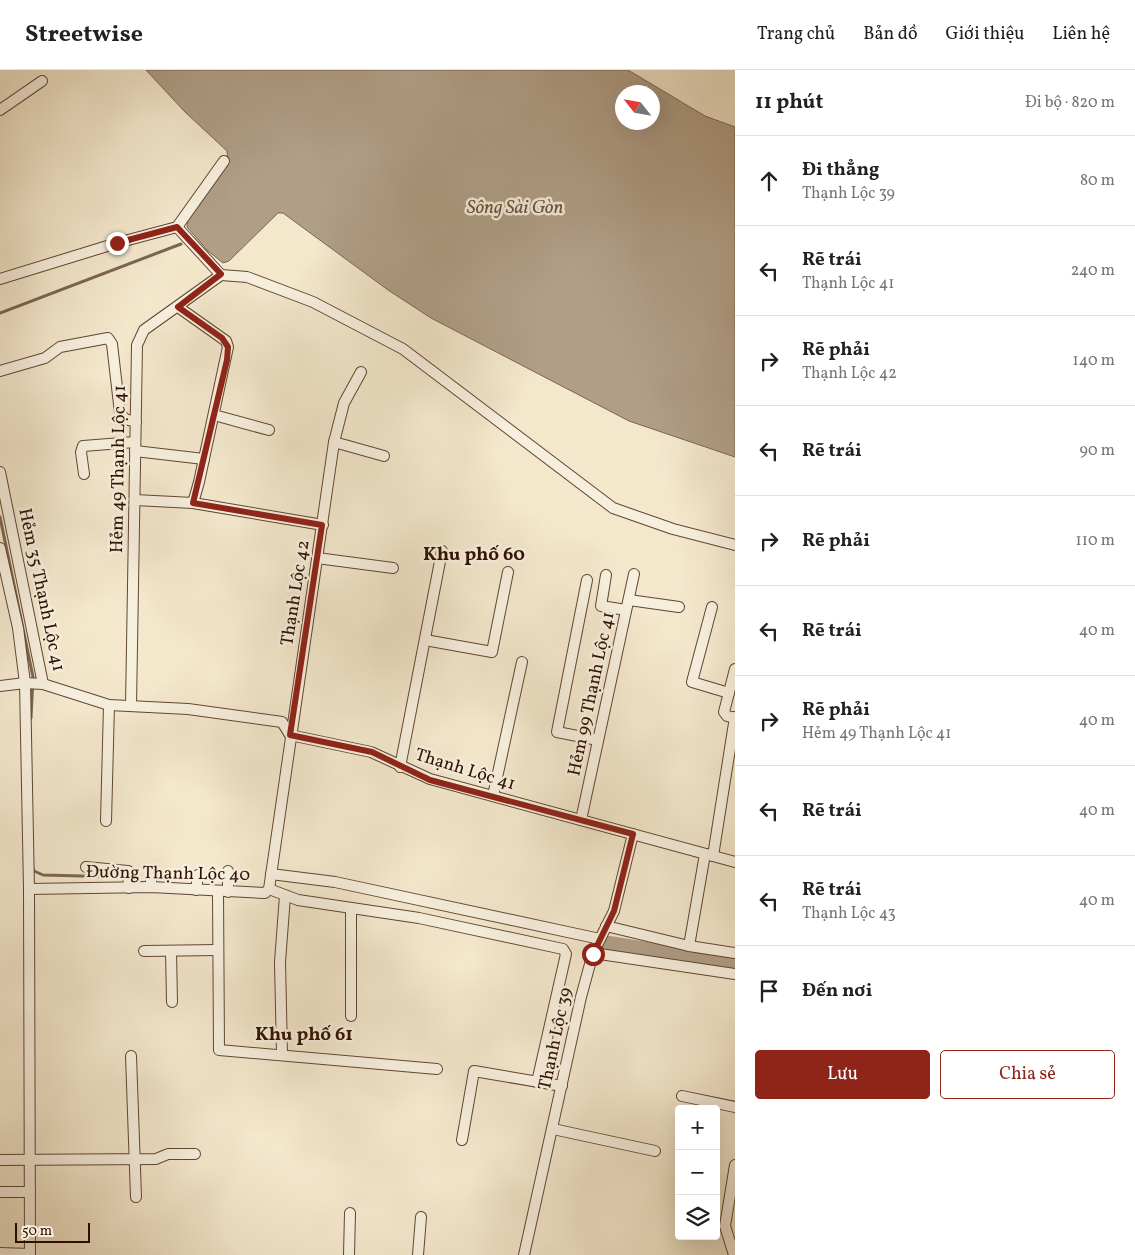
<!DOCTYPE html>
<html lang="vi">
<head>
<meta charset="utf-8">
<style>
  body { margin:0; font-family:Vollkorn,serif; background:#f6f6f6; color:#202124 }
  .controls { position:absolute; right:15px; bottom:15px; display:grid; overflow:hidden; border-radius:5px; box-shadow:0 5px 20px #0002 }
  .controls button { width:45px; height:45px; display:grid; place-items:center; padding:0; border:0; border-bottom:1px solid #e0e0e0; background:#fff; color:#202124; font:25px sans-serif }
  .compass { position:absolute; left:615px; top:15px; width:45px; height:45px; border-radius:50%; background:#fff; box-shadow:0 5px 20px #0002; rotate:301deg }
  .scale { position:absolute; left:15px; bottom:12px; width:75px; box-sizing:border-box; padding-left:5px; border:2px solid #2f1000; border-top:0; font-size:14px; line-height:18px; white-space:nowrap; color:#2f1000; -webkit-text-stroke:4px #f7efde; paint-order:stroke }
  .stop { position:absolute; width:15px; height:15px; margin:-11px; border:4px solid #8f2418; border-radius:50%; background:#fff }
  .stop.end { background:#8f2418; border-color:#fff; box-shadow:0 1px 5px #0008 }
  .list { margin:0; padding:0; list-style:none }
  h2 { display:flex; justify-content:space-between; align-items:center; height:65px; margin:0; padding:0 20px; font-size:21px }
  h2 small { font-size:16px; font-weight:400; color:#757577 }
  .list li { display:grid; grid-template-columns:32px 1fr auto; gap:15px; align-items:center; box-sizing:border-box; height:90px; padding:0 20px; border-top:1px solid #e0e0e0 }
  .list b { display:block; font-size:19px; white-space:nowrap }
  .list p { margin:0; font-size:16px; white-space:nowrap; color:#757577 }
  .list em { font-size:16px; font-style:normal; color:#757577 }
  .actions { display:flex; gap:10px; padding:15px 20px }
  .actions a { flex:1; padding:11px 0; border:1px solid #8f2418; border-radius:5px; text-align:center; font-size:18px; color:#8f2418 }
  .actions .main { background:#8f2418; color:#fff }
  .icon { flex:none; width:28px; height:28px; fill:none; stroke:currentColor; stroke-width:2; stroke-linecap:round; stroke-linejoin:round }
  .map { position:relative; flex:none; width:735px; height:1185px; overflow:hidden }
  header { display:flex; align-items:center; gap:30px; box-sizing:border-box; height:70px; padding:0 25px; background:#fff; border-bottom:1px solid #e0e0e0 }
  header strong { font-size:24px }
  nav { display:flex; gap:28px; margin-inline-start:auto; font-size:18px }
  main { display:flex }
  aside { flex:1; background:#fff }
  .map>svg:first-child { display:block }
</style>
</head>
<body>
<header>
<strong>Streetwise</strong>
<nav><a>Trang chủ</a><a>Bản đồ</a><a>Giới thiệu</a><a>Liên hệ</a></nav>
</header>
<main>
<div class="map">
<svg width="735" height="1185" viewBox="0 0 735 1185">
  <rect width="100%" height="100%" fill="#f3e7cc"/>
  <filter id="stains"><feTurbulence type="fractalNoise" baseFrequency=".004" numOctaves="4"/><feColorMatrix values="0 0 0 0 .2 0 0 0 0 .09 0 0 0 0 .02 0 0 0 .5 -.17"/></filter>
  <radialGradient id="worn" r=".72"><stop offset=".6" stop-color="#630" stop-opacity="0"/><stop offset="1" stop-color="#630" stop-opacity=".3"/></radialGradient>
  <!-- water -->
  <path fill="#b09e87" stroke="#7c6551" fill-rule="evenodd" d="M146,0h482l77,46 30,11v330l-106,-36 -198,-103 -43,-28 -105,-77h-5l-49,48 -6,2 -15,-12 -21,-24 1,-9 40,-56 -1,-11 -42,-39zM622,22h30v30h-30z"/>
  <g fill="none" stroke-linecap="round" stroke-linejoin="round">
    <!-- stream -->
    <g stroke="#7c6551" stroke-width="3">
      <path d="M0,243l181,-69"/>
      <path d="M0,447l33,160 -2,41"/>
      <path d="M32,796l2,5 9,4 78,2"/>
    </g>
    <!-- river -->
    <path stroke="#b09e87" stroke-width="18" d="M609,875l126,20"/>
    <defs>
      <g id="minor">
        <path d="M0,40l42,-29"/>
        <path d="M177,157l44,48 26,2 66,25 90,47 210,159 60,21 62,16"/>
        <path d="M0,209l117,-36 60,-16 47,-66"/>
        <path d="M0,301l45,-13 15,-11 48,-9 4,6 8,69 5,6 11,3"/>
        <path d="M214,345l55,15"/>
        <path d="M334,372l50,14"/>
        <path d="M135,381l69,8"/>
        <path d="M0,402l43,212"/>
        <path d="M84,404l-3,-22 2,-6 52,-4"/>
        <path d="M135,430l58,3 6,-21 29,-135 -2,-6 -48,-34"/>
        <path d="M193,433l130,22"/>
        <path d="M0,478l18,80 7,55 4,206"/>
        <path d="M317,488l76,10"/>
        <path d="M606,505l-5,31 25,4"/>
        <path d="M587,510l-30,152 41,8"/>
        <path d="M629,530l50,7"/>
        <path d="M712,537l-20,75 37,11"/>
        <path d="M425,570l67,12 16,-80"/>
        <path d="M0,616l25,-3 18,1 66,21 79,4 94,13 8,13 81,17 59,27 305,83"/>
        <path d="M131,636l6,-361 7,-15 77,-55"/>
        <path d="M735,648l-8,-2 -3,-4 11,-43"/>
        <path d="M400,697l42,-216"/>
        <path d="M493,726l29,-134"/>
        <path d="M581,750l53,-246"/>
        <path d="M106,751l3,-116"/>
        <path d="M713,786l22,-139"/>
        <path d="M86,797l42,4 1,17"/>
        <path d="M228,801v21"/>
        <path d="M271,804l64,8 265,57"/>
        <path d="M151,817v-12"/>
        <path d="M269,819l29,11 121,18 144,31 3,5 -29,128"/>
        <path d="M196,820l2,-15"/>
        <path d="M218,821l1,159 218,19"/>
        <path d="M606,856l83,20 46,7"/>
        <path d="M689,876l16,-92"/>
        <path d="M144,881l74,-1"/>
        <path d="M171,881l1,51"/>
        <path d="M593,883l142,21"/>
        <path d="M351,946v-108"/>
        <path d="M282,984l-2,-92 5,-66"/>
        <path d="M131,986l5,141"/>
        <path d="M682,1026l53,11"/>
        <path d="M553,1059l102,22"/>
        <path d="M462,1070l12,-69 88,15"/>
        <path d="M0,1090l156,-1 12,-5h27"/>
        <path d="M0,1122h30"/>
        <path d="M0,1183l30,1"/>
        <path d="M30,1185l-1,-366 122,-2 114,6 4,-4 65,-447 10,-39 17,-31"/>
        <path d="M349,1185l1,-42"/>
        <path d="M418,1185l3,-38"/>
        <path d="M524,1185l57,-258 12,-44 21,-42 19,-77"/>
        <path d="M734,1185l-9,-29 10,-61"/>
      </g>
    </defs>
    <!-- minor casing -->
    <use href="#minor" stroke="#604633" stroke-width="12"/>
    <!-- minor -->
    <use href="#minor" stroke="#f7efde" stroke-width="10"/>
  </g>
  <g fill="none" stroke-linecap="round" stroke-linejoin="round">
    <!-- route -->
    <path stroke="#8f2418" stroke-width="6" d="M117,173l60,-16 44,47 -43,33 44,31 6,9 -1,13 -34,143 129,22 -32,210 82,17 58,28 203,54 -19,77 -21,43"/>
  </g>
  <g text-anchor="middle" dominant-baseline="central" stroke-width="5" stroke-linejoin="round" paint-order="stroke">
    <!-- street labels -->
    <g font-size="18" fill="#2f1000" stroke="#f7efde">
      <text transform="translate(119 399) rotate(-89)">Hẻm 49 Thạnh Lộc 41</text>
      <text transform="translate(41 520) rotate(78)">Hẻm 35 Thạnh Lộc 41</text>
      <text transform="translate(296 523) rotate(-81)">Thạnh Lộc 42</text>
      <text transform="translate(592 624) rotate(-78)">Hẻm 99 Thạnh Lộc 41</text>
      <text transform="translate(465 700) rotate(17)">Thạnh Lộc 41</text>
      <text transform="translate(168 804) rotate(1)">Đường Thạnh Lộc 40</text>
      <text transform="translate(556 969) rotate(-78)">Thạnh Lộc 39</text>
    </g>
    <!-- water labels -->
    <g font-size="19" font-style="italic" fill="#69503d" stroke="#f7efde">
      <text x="515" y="138">Sông Sài Gòn</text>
    </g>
    <!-- neighbourhood labels -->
    <g font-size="19" font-weight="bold" fill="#2f1000" stroke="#f7efde">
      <text x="474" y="485">Khu phố 60</text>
      <text x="304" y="965">Khu phố 61</text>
    </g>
  </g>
  <rect width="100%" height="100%" filter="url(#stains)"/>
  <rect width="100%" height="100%" fill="url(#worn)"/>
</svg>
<div class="controls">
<button>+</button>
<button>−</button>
<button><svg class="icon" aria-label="layers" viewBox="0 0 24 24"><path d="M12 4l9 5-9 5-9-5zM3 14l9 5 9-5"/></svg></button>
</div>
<svg class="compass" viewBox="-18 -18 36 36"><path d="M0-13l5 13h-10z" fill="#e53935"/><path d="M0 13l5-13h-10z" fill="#757577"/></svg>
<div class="scale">50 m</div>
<div class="stop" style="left:593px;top:884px"></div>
<div class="stop end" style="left:117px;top:173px"></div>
</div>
<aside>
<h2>11 phút<small>Đi bộ · 820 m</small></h2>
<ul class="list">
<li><svg class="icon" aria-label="ahead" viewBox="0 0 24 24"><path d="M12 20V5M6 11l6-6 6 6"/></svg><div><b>Đi thẳng</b><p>Thạnh Lộc 39</p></div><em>80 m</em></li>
<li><svg class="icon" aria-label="left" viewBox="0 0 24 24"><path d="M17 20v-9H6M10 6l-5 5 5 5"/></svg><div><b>Rẽ trái</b><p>Thạnh Lộc 41</p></div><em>240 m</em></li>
<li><svg class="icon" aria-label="right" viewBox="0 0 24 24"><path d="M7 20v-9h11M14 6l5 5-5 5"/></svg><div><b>Rẽ phải</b><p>Thạnh Lộc 42</p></div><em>140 m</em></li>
<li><svg class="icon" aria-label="left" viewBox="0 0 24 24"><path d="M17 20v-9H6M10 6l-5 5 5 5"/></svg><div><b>Rẽ trái</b></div><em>90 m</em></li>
<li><svg class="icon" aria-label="right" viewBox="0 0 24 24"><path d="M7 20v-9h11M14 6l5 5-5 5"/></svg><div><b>Rẽ phải</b></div><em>110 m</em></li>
<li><svg class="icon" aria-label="left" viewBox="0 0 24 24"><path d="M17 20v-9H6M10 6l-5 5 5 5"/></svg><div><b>Rẽ trái</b></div><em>40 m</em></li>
<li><svg class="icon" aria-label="right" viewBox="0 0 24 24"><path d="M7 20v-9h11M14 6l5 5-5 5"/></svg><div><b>Rẽ phải</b><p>Hẻm 49 Thạnh Lộc 41</p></div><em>40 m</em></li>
<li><svg class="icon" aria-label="left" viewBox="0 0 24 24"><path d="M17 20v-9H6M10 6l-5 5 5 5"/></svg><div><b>Rẽ trái</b></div><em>40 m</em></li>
<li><svg class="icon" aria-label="left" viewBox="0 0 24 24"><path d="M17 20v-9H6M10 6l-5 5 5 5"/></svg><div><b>Rẽ trái</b><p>Thạnh Lộc 43</p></div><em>40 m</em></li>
<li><svg class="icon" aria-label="arrive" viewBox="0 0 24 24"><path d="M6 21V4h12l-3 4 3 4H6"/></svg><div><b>Đến nơi</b></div></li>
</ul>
<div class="actions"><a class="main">Lưu</a><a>Chia sẻ</a></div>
</aside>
</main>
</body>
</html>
